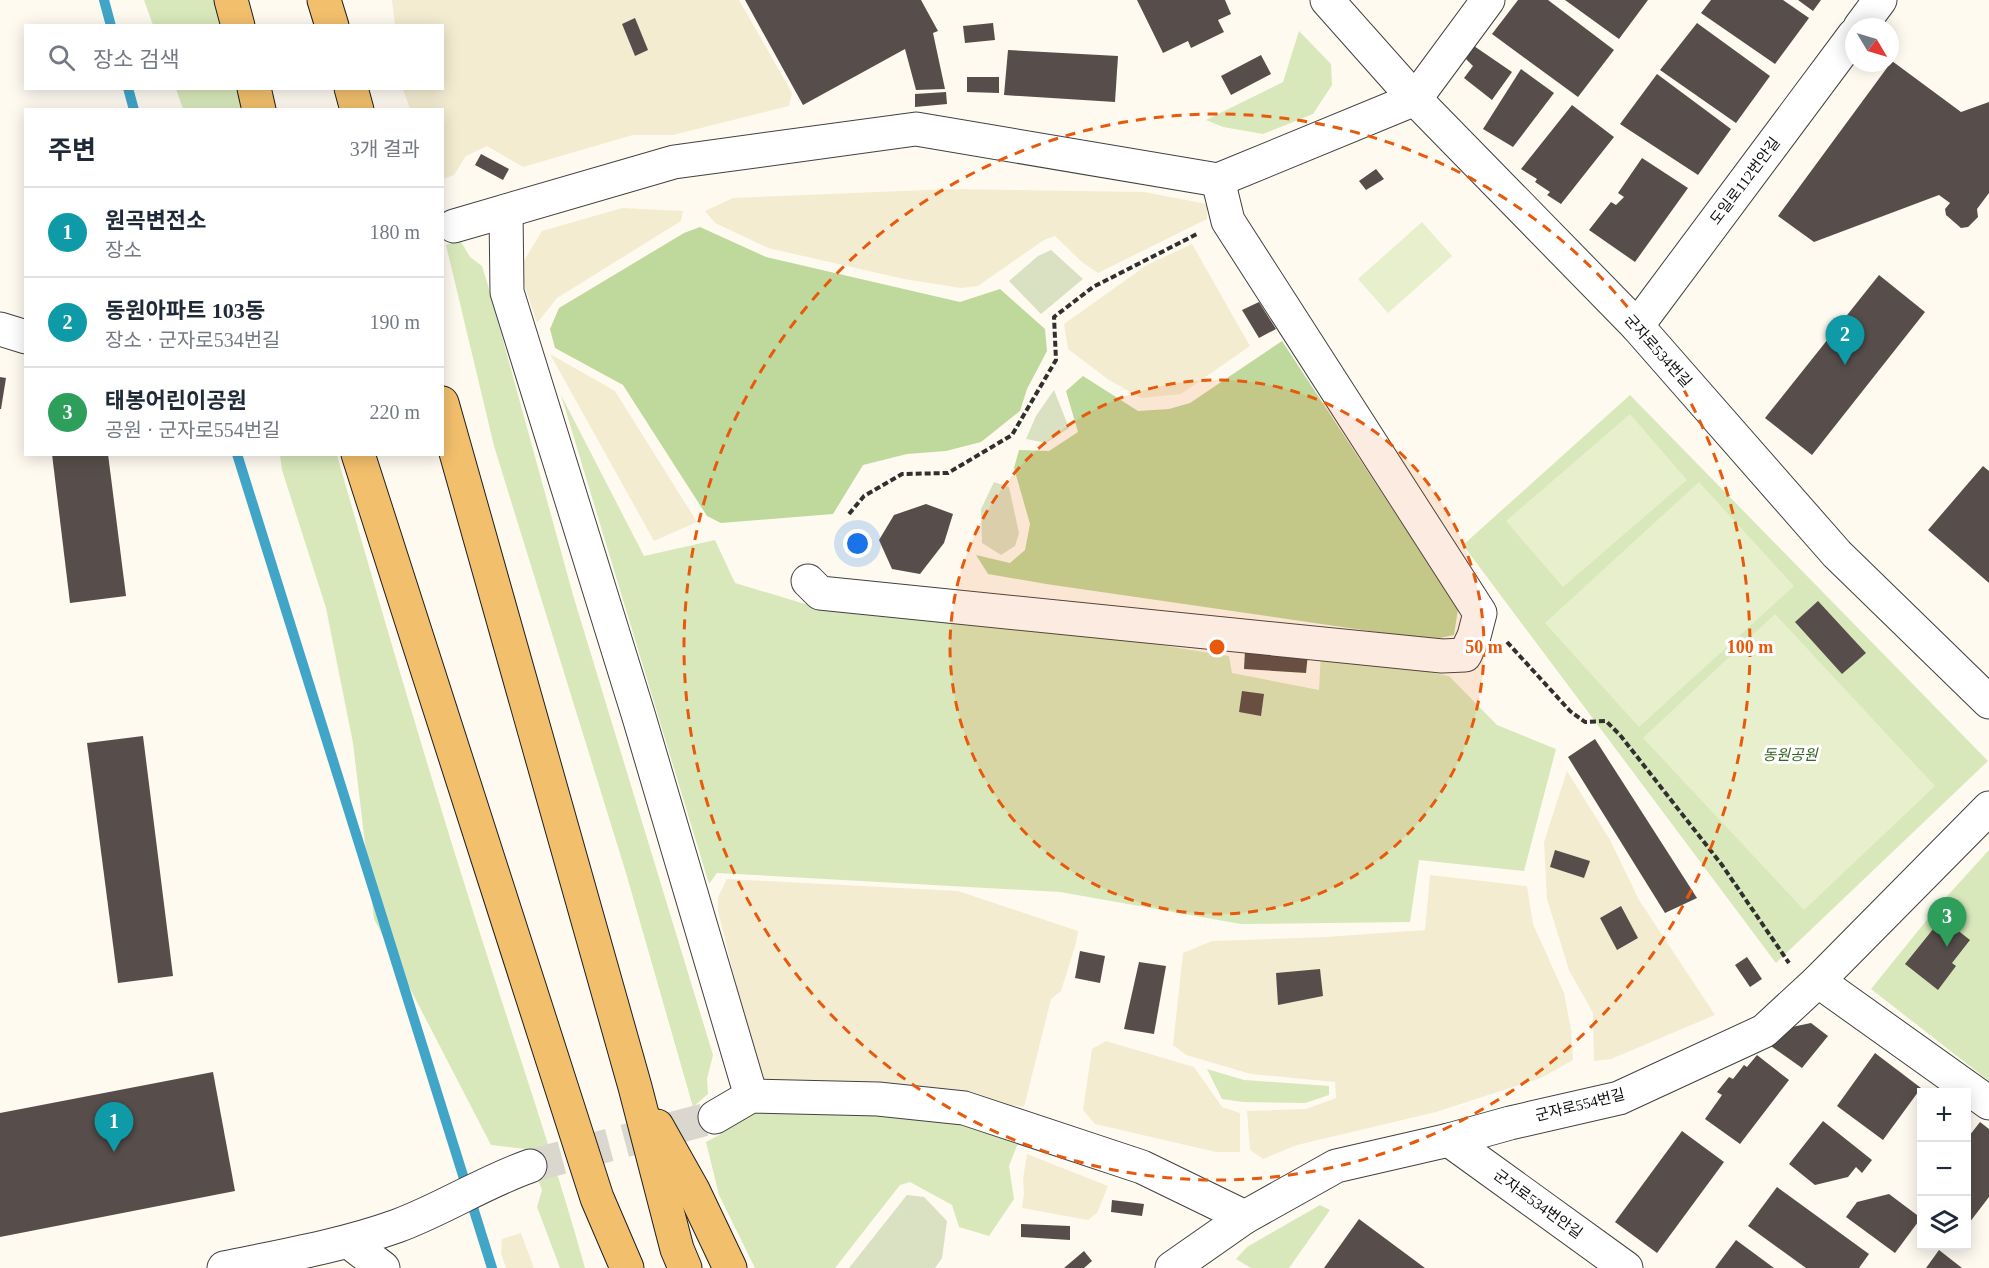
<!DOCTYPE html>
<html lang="ko">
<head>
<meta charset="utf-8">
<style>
  body { margin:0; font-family:"Times New Roman","Noto Sans KR",serif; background:#f6f6f7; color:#1f2937 }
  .controls { position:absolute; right:18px; bottom:18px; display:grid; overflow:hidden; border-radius:0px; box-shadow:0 3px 15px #0003 }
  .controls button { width:54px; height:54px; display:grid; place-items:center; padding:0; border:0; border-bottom:2px solid #e0e1e3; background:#fff; color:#1f2937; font:30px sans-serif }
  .compass { position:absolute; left:1845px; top:18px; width:54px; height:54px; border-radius:50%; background:#fff; box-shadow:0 3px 15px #0003; rotate:128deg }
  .you { position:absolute; left:858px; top:544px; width:21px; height:21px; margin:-15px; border:4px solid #fff; border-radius:50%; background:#1a73e8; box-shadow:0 0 0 9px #1a73e833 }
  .badge { display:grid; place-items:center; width:39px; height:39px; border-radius:50%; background:#0f766e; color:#fff; font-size:20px; font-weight:700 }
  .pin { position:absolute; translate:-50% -50px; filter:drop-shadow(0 2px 3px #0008) }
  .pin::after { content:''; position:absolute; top:32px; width:21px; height:18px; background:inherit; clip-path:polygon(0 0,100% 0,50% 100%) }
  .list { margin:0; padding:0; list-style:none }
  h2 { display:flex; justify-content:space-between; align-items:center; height:78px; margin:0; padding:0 24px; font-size:26px }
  h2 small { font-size:20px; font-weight:400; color:#747a83 }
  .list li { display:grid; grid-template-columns:39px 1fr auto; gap:18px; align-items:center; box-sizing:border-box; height:90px; padding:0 24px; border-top:2px solid #e0e1e3 }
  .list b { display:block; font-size:22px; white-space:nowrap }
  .list p { margin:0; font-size:20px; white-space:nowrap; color:#747a83 }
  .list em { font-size:20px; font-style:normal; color:#747a83 }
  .icon { flex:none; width:33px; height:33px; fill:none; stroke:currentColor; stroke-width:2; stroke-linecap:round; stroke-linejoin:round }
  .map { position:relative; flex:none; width:1989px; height:1268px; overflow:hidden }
  .search { position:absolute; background:#fff; box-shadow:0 3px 15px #0003; left:24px; top:24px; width:420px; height:66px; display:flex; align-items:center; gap:15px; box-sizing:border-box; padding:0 21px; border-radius:0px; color:#747a83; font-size:22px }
  .panel { position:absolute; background:#fff; box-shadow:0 3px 15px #0003; left:24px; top:108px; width:420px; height:348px; border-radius:0px }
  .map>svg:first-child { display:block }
</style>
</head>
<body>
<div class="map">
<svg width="1989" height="1268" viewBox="0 0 1989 1268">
  <rect width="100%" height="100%" fill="#fefaf0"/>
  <!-- farmland -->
  <g fill="#f3ecd1">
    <path d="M392,0h347l53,93 -3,13 -116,29h-40l-110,32 -36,-21 -21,10 -12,19 -11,4 -1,-69 -32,-1 -7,-20 39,-1v-62l-47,-1z"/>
    <path d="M951,189l193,3 63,12v15l-109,54 -15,-10 -28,-27 -11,4 -66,46 -17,2 -57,-9 -136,-31 -53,-25 -10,-12 28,-13z"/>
    <path d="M622,208l61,3 -2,10 -124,77 -20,25 -18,-54 23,-38z"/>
    <path d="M1192,244l58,102 -69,48 -40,4 -32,-18 -41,-31 -4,-25 83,-59z"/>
    <path d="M550,354l65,37 82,131 -43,19z"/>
    <path d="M1567,771l43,69 29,60 76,115 -104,44 -17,2 -1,-48 -24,-43 -22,-71 -3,-57z"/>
    <path d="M1430,875l97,11 6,38 31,69 7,36 2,31 -32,18 -105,34 -139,33 -34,14 -13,-9 -3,-39 59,-2 30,-11 -1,-16 -84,-8 -65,-19 -13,-10 10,-92 29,-12 114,-4 99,-7z"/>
    <path d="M727,879l231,12 120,40 -2,12 -15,48 -10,8 -27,108 -28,-4 -224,-21 -11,-5 -5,-12 -38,-154v-14z"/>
    <path d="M1106,1041l88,26 28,40 18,6v39h-24l-121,-28 -12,-14 9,-61z"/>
    <path d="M1027,1154l81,32 -11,27 -9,7 -66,-12 2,-14 -1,-15z"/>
    <path d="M521,1233l13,35h-28l-5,-15 1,-14z"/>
  </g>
  <!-- green -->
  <g fill="#d8e8bb">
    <path d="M144,0h72l6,25h-69z"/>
    <path d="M1299,31l32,33 1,21 -19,29 -50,20 -40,-7 -17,-7 77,-38z"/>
    <path d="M176,89h61l5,20h-59z"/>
    <path d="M460,240l10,17 12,9 5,16 86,313 140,460 -6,24 1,15 -15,13 -67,-234 -132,-427 -48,-201z"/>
    <path d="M561,395l83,161 71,-16 20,43 70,21 284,26 27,8 113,18 3,17 87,17 2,-39 128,25 48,49 59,24 -32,122 -105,-11 -9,62 -169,2 -181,-32 -343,-19 -8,11z"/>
    <path d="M1630,395l358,366 -212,202 -313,-418z"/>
    <path d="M280,455h57c45,158 91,315 141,472 36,114 75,226 107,341h-25l-23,-61 5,-17 -16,-41 -35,-4 -117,-226 -21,-176 -27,-135 -44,-138z"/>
    <path d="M1989,850v231l-118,-92 68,-84z"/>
    <path d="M1207,1069l37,11 85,6v9l-24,8 -62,-1 -21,-3z"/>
    <path d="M871,1111l108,14 39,18 -9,23 5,33 -25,37 -30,-9 -7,-22 -42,-23 -10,3 -65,83h-80l-36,-73 -13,-53 15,-8 1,-6 30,-15z"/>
    <path d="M1320,1205l10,5 -41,58h-38l-15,-9 11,-12z"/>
  </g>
  <!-- forest -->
  <g fill="#bfd89b">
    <path d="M700,227l66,30 194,45 40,-13 45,40 2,22 -20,38 -7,22 -39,31 -35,9 -39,3 -44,11 -30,49 -112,9 -14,-7 -84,-131 -68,-37 -5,-19 9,-21 125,-75z"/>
    <path d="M1282,341l176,268 -4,26 -23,5 -385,-56 -58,-10 -12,-19 34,8 15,-13 5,-26 -16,-56 5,-18 30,1 29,-19 -12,-41 17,-15 55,35 31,-2 21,-6z"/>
  </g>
  <!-- cemetery -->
  <g fill="#dae0c2">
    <path d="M1051,250l32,29 -42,35 -32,-33 29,-25z"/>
    <path d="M1054,390l15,38 -23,15 -20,-4 10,-23z"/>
    <path d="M994,482l15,5 10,46 -4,13 -14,9 -19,-12 -1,-34z"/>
    <path d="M907,1195l17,2 23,24 -5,37 -7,10h-86z"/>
  </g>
  <!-- pitch -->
  <g fill="#e8efcc">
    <path d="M1422,222l30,34 -64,57 -30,-34z"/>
    <path d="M1630,414l57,66 -124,107 -57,-66z"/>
    <path d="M1699,482l95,104 -155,141 -94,-104z"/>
    <path d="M1775,614l160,172 -131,124 -161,-172z"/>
  </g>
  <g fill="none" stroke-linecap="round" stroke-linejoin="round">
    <!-- stream -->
    <g stroke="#41a5c8" stroke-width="10">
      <path d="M104,0l7,26"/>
      <path d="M128,88l6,22"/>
      <path d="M237,454l255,814"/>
    </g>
  </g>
  <!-- building -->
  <g fill="#574e4b">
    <path d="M745,0h176l17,31 -5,2 12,56 -29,1 -11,-41 -102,56z"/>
    <path d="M1137,0h88l6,14 -13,6 6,12 -33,16 -3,-7 -25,12z"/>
    <path d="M1518,0h30l66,50 -36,47 -86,-63z"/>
    <path d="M1565,0h83l-29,39z"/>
    <path d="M1711,0h72l26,18 -34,46 -74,-51z"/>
    <path d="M1798,0h23l-8,11z"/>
    <path d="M635,18l13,32 -13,6 -13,-32z"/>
    <path d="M993,23l2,17 -30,3 -2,-17z"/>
    <path d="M1697,23l73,53 -34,47 -76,-53z"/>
    <path d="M1474,46l38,26 -20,28 -28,-22 9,-12 -7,-7z"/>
    <path d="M1008,50l110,6 -3,46 -111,-7z"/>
    <path d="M1261,55l10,19 -40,21 -10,-19z"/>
    <path d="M1892,61l69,51 28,-10v91l-12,16 1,8 -10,10 -7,1 -15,-13 -1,-6 5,-6 -11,-8 -125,47 -36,-26z"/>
    <path d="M1521,69l33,24 -41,54 -30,-18z"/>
    <path d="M1657,74l74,55 -33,46 -78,-51z"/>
    <path d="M967,77h32v16l-32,-1z"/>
    <path d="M946,92l1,12 -32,3v-13z"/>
    <path d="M1572,105l42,32 -53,67 -14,-9 3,-3 -15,-10 2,-3 -16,-10z"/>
    <path d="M481,154l28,15 -6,11 -28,-15z"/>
    <path d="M1642,158l46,30 -53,74 -46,-32 22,-28 5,3 8,-8 -6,-4z"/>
    <path d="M1376,169l8,10 -18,11 -7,-9z"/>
    <path d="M1879,275l46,37 -113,143 -47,-37z"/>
    <path d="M1259,302l17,27 -17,9 -17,-28z"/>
    <path d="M0,377l6,1 -5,31h-1z"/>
    <path d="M52,454h56l18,142 -56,7z"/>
    <path d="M1983,466l6,5v112l-61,-53z"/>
    <path d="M926,504l27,10 -9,29 -24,31 -28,-5 -13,-29 15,-25z"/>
    <path d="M1818,601l48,52 -24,21 -47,-52z"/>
    <path d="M1245,650l63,4 -2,19 -62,-4z"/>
    <path d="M1242,691l22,3 -3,22 -22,-4z"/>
    <path d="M143,736l30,240 -55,7 -31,-240z"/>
    <path d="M1595,739l102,159 -32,15 -97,-156z"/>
    <path d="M1555,850l35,11 -6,17 -34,-11z"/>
    <path d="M1621,906l17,32 -21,12 -17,-32z"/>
    <path d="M1942,918l28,22 -18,23 4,3 -18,24 -33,-26z"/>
    <path d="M1080,951l25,5 -5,27 -25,-5z"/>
    <path d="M1747,957l15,22 -12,8 -15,-22z"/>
    <path d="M1139,962l27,4 -12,68 -30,-5z"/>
    <path d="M1320,969l3,27 -45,9 -2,-32z"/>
    <path d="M1811,1023l17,13 -26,32 -34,-24 19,-16z"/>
    <path d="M1875,1053l46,35 -38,52 -46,-34z"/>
    <path d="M1757,1055l32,25 -49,64 -35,-25 17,-24 -5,-3 12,-15 4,2 11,-14 3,2z"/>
    <path d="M213,1072l22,119 -235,46v-124z"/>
    <path d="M1823,1121l49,39 -10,13 -6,-6 -8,10 -33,8 -26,-21z"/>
    <path d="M1980,1122l9,7v68l-23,30v-87z"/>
    <path d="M1682,1131l42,31 -67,91 -42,-31z"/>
    <path d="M1777,1187l92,67 -10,14h-53l-58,-42z"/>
    <path d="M1889,1194l32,24 -26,35 -49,-36 11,-15z"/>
    <path d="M1112,1200l32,4 -2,12 -31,-4z"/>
    <path d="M1359,1219l66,49h-101z"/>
    <path d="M1021,1224l49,2v14l-49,-3z"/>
    <path d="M1736,1240l38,28h-59z"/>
    <path d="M1939,1250l23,18h-36z"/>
    <path d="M1084,1251l8,10 -8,7h-20z"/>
  </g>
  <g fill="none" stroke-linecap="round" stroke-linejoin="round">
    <!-- minor-tunnel -->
    <path stroke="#dad7ce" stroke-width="33" stroke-dasharray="33 16" stroke-linecap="butt" d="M530,1166l185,-49"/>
    <defs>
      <g id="minor">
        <path d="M1327,0l88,99 222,227 200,228 152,148"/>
        <path d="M1860,27l20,-27"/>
        <path d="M1415,99l73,-99"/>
        <path d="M506,211l1,81 132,425 112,379"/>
        <path d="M454,226l220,-64 242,-33 302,51 197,-81"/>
        <path d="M1637,326l217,-291"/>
        <path d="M0,329l26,8"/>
        <path d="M808,581l12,12 622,63 23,-1 9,-19 6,-23 -252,-392 -10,-41"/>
        <path d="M1818,981l171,122"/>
        <path d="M715,1117l36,-21 127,3 86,9 178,59 103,50"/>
        <path d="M1449,1140l177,128"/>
        <path d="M349,1242l34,26"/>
        <path d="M224,1268c58,-12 117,-22 173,-42 46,-17 87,-44 133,-60"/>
        <path d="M1172,1268l73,-51 91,-51 113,-26 61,-17 109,-25 145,-67 54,-50 171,-173"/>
      </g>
      <g id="major">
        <path d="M231,0l7,26"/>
        <path d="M324,0l8,26"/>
        <path d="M254,88l5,22"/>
        <path d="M351,88l6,22"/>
        <path d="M442,403l193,684 42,162 8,19"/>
        <path d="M358,454l239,744 30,70"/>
        <path d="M657,1126l36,64 37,78"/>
      </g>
    </defs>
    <!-- minor casing -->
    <use href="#minor" stroke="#414141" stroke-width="35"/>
    <!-- major casing -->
    <use href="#major" stroke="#1f1f1f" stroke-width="35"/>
    <!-- path -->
    <g stroke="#303030" stroke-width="4" stroke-dasharray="6 3" stroke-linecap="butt">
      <path d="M849,514l15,-18 38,-22 46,-1 64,-38 44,-75 -2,-43 39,-30 104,-53"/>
      <path d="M1507,642l63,69 15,11 21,-1 14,14 102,130 67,98"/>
    </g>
    <!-- minor -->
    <use href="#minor" stroke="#fff" stroke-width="33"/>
    <!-- major -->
    <use href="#major" stroke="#f2bf6c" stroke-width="33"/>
  </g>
  <!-- distance rings -->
  <circle cx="1217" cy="647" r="267" fill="#e8590c" fill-opacity=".12"/>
  <g fill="none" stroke="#e8590c" stroke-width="3" stroke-dasharray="10 8">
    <circle cx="1217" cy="647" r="267"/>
    <circle cx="1217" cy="647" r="533"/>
  </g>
  <g text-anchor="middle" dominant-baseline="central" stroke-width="6" stroke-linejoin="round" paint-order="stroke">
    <!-- street labels -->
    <g font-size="15" fill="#0e0e0e" stroke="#fff">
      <text transform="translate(1745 181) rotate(-53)">도일로112번안길</text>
      <text transform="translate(1658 351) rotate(48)">군자로534번길</text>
      <text transform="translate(1580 1105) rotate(-14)">군자로554번길</text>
      <text transform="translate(1538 1204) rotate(36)">군자로534번안길</text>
    </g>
    <!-- park labels -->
    <g font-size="15" font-style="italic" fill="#386421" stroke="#fff">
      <text x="1790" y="755">동원공원</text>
    </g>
  </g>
  <circle cx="1217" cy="647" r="9" fill="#e8590c" stroke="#fff" stroke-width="3"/>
  <g font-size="18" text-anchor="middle" font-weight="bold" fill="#e8590c" stroke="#fff" stroke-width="6" stroke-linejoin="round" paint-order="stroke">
    <text x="1484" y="653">50 m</text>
    <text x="1750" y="653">100 m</text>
  </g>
</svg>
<div class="controls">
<button>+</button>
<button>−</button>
<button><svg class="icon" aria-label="layers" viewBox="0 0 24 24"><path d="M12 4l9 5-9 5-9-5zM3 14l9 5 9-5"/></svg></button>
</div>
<svg class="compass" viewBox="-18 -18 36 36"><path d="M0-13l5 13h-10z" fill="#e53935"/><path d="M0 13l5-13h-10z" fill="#747a83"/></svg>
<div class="you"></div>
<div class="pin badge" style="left:114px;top:1152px;background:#0f9aa8">1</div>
<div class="pin badge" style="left:1845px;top:365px;background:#0f9aa8">2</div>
<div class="pin badge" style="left:1947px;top:947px;background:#2e9e5b">3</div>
<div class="search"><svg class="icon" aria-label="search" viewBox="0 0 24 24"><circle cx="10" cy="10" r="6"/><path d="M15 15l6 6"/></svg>장소 검색</div>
<section class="panel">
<h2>주변<small>3개 결과</small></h2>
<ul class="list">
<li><span class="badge" style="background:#0f9aa8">1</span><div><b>원곡변전소</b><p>장소</p></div><em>180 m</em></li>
<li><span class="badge" style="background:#0f9aa8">2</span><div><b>동원아파트 103동</b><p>장소 · 군자로534번길</p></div><em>190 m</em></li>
<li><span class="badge" style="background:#2e9e5b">3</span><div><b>태봉어린이공원</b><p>공원 · 군자로554번길</p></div><em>220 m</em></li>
</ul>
</section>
</div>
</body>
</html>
